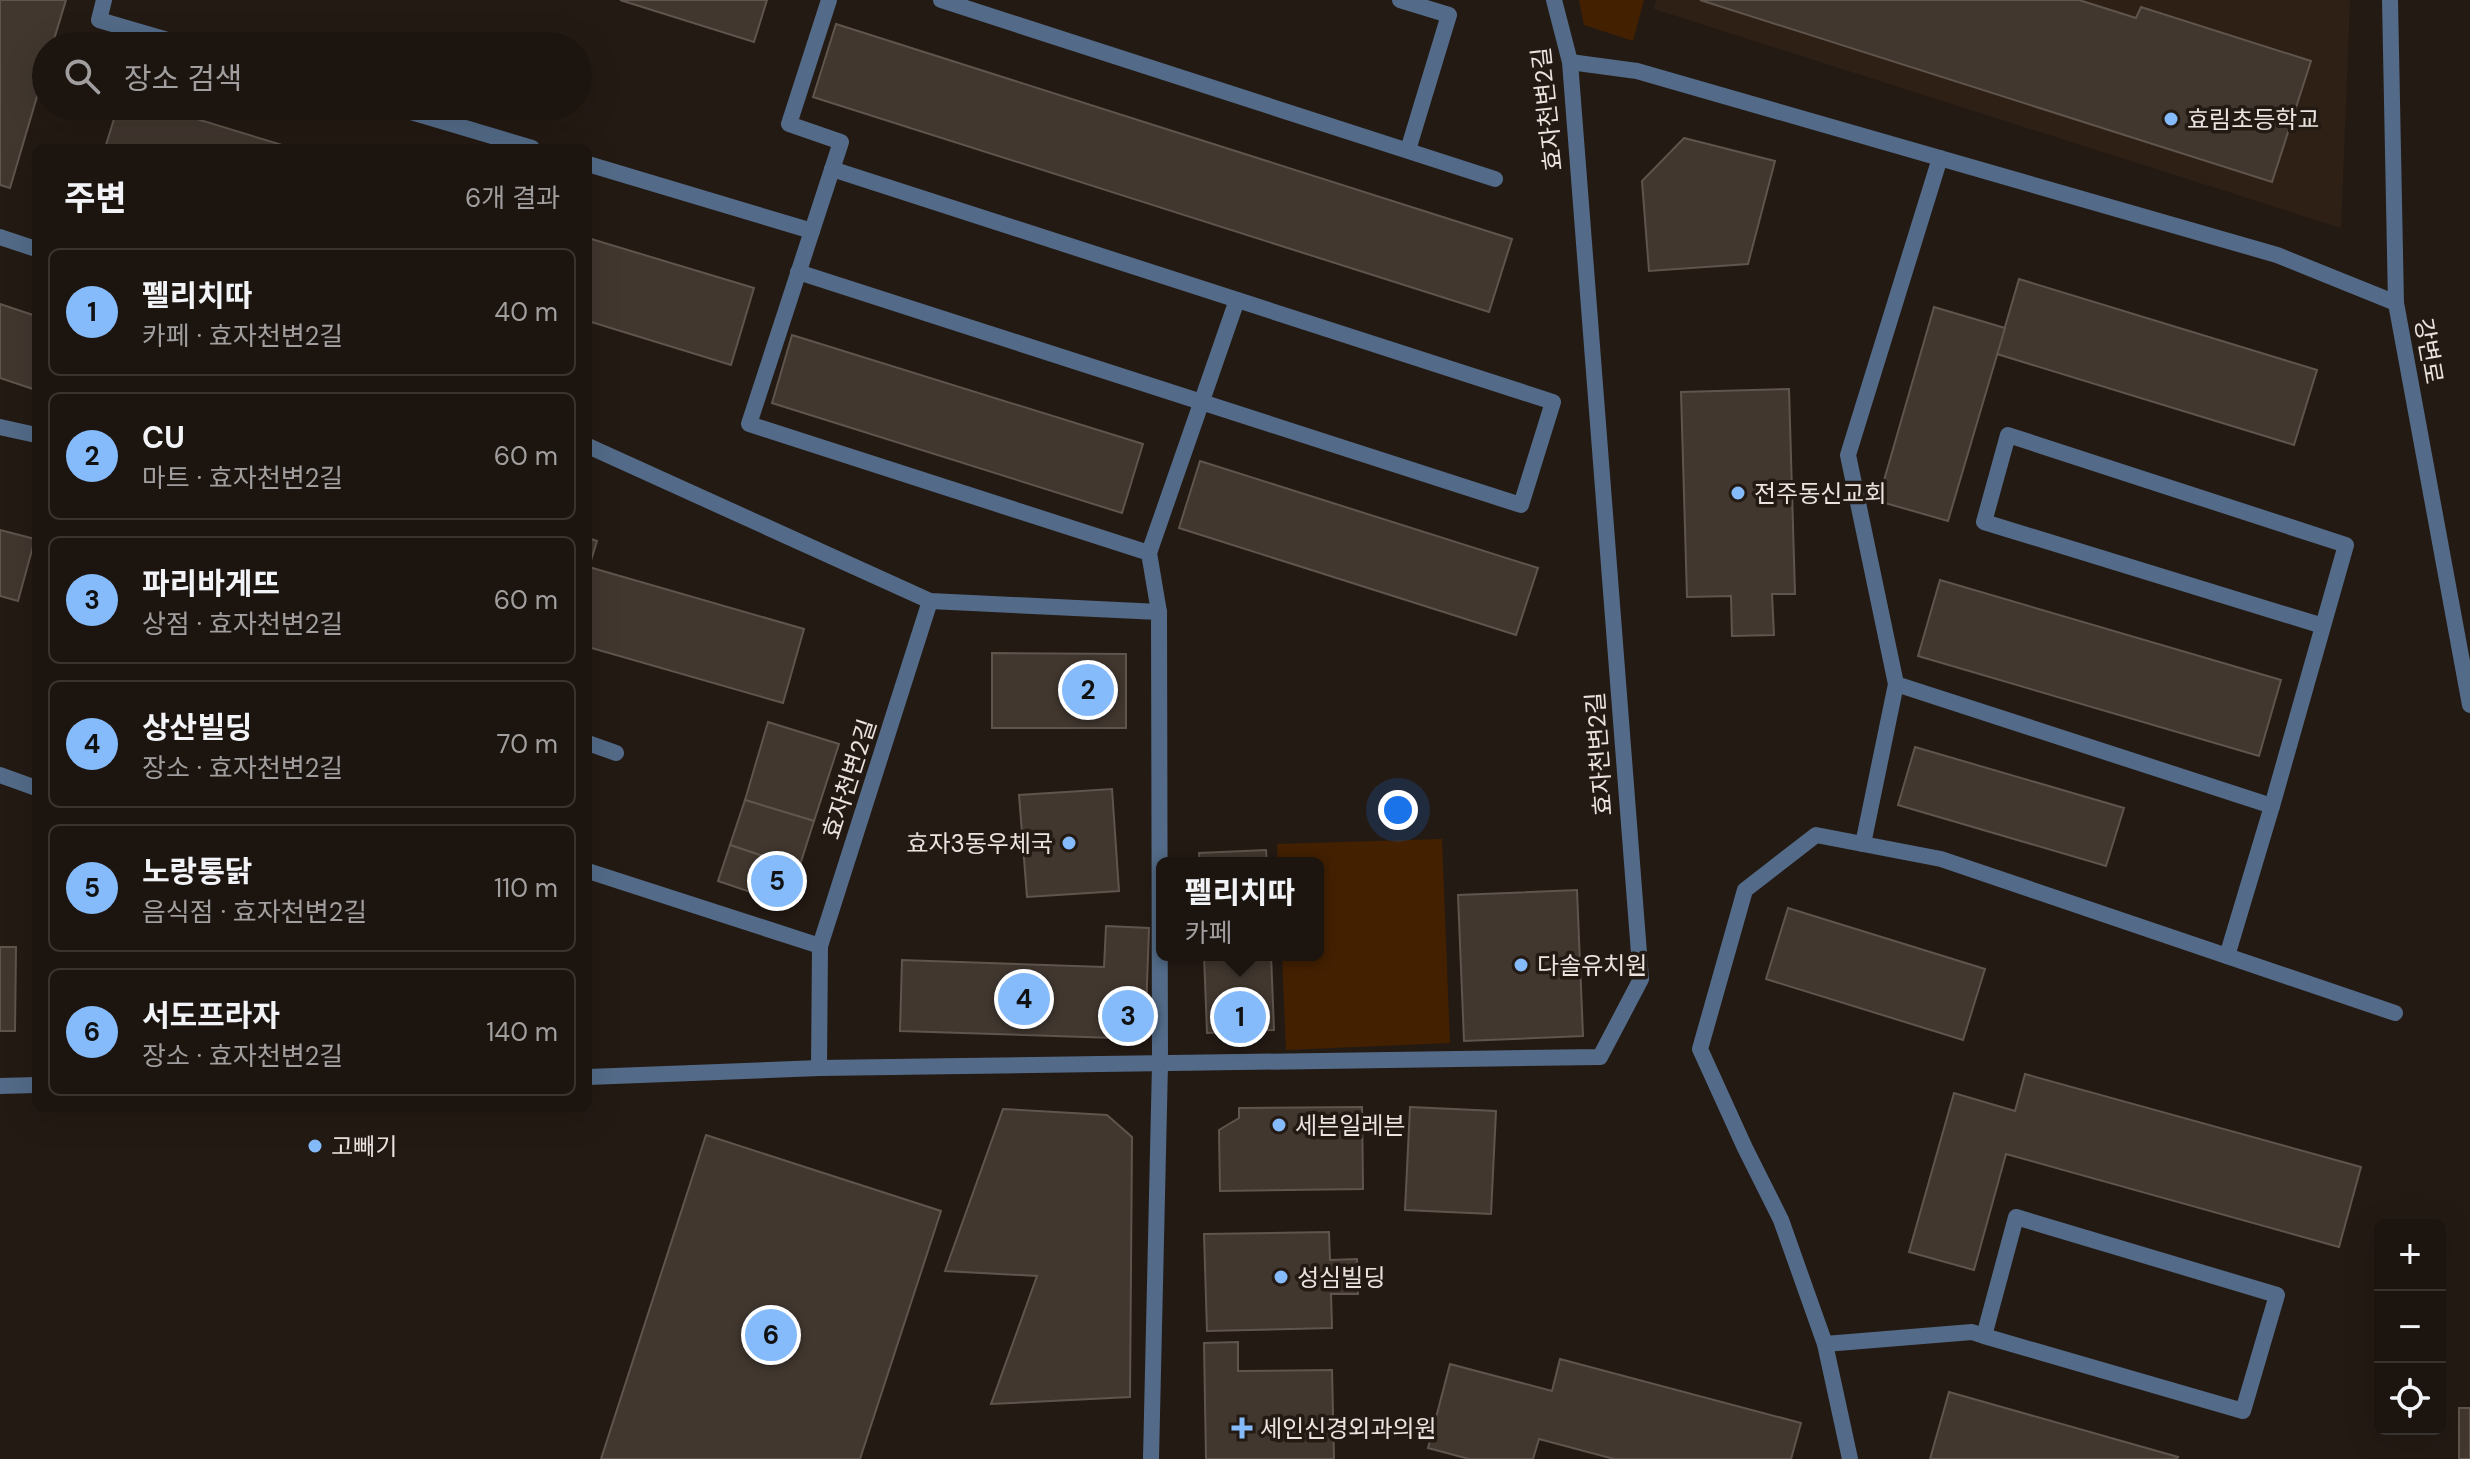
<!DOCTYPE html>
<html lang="ko">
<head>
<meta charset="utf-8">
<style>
  body { margin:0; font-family:"DM Sans","Noto Sans KR",sans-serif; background:#241d18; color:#f1f3f6 }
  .controls { position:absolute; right:24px; bottom:24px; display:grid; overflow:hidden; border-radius:12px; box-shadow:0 8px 32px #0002 }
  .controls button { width:72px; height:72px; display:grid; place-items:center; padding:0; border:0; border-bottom:2px solid #39332f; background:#1b140f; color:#f1f3f6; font:40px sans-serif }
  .you { position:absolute; left:1398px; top:810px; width:28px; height:28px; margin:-20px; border:6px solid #fff; border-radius:50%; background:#1a73e8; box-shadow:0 0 0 12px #1a73e833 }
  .badge { display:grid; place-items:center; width:52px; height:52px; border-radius:50%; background:#85bbfb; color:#111; font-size:26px; font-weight:700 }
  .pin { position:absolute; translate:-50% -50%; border:4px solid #fff; box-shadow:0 2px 8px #0006 }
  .popup { position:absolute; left:1156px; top:857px; width:168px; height:104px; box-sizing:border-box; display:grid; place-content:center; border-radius:12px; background:#1b140f; filter:drop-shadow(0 2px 6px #0005); font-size:26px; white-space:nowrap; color:#a09e9e }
  .popup b { font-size:30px; color:#f1f3f6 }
  .popup::after { content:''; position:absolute; left:50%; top:100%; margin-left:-16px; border:16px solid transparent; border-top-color:#1b140f }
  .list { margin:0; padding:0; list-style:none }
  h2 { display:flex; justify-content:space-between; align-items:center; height:104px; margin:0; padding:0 32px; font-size:34px }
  h2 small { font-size:26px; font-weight:400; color:#a09e9e }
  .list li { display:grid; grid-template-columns:52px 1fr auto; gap:24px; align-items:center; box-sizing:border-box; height:128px; margin:0 16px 16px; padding:0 16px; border:2px solid #39332f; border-radius:12px }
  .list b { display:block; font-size:30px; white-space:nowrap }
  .list p { margin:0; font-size:26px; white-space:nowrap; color:#a09e9e }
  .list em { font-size:26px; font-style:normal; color:#a09e9e }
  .icon { flex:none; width:44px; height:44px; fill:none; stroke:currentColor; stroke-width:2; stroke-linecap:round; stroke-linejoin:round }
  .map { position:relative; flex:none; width:2470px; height:1459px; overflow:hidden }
  .search { position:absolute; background:#1b140f; box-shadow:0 8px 32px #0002; left:32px; top:32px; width:560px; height:88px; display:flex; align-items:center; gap:20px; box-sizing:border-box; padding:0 28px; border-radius:44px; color:#a09e9e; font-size:30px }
  .panel { position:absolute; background:#1b140f; box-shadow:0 8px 32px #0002; left:32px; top:144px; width:560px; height:968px; border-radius:12px }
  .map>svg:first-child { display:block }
</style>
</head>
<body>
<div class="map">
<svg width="2470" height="1459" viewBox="0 0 2470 1459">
  <rect width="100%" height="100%" fill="#241a14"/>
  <!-- built -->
  <path fill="#2e2015" d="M1656,0h694l-9,228 -687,-219z"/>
  <!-- green -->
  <g fill="#432000">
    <path d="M1579,0h65l-11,41 -49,-16z"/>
    <path d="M1442,839l8,204 -164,7 -4,-95h36v-92h-40l-1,-19z"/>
  </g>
  <!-- building -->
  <g fill="#41372f" stroke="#60554d" stroke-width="2">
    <path d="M0,0h66l-14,46h-6v20l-36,122 -10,-3z"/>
    <path d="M620,0h147l-13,42z"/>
    <path d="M1700,0h379l57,18 5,-11 170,54 -39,121z"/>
    <path d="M836,24l676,215 -23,73 -676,-215z"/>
    <path d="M118,106h36l138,42h-187z"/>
    <path d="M1684,138l91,23 -27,103 -99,7 -7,-90z"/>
    <path d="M588,238l166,50 -23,77 -143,-44z"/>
    <path d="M2019,279l298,91 -23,75 -297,-91z"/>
    <path d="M0,304l36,12v74l-36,-12z"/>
    <path d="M1934,307l71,21 -57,193 -70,-20z"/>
    <path d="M792,335l351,109 -21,69 -350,-110z"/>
    <path d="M1789,389l6,205h-23l2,41 -42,1 -1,-40 -44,1 -6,-205z"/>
    <path d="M1200,461l338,107 -22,67 -337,-107z"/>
    <path d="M0,530l35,9 -17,62 -18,-5z"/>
    <path d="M588,538l9,3 -8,26 215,62 -21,74 -195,-56z"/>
    <path d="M1940,580l341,100 -22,76 -341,-100z"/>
    <path d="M992,653l134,1v74h-134z"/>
    <path d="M768,722l71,22 -25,77 -69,-21z"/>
    <path d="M1915,747l209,61 -18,58 -208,-61z"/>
    <path d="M1112,789l7,102 -92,6 -8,-102z"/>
    <path d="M745,800l69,21 -15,47 -69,-23z"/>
    <path d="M730,845l69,23 -13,36 -68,-23z"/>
    <path d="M1266,850l1,13h-67l-1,-10z"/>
    <path d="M1577,890l6,146 -119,5 -6,-146z"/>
    <path d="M1788,908l197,61 -22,71 -197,-61z"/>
    <path d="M1106,926l43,2 -4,111 -245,-8 2,-71 202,7z"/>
    <path d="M0,947h16l-1,84h-15z"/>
    <path d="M1204,955h67l3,75 -67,3z"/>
    <path d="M2025,1074l336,93 -22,80 -333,-93 -32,116 -65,-18 45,-159 61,18z"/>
    <path d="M1362,1107l1,82 -143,2 -1,-61 20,-12v-10z"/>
    <path d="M1410,1107l86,4 -5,103 -86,-4z"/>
    <path d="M1003,1109l104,6 25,22 -2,260 -139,7 46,-128 -92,-5z"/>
    <path d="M706,1135l235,76 -81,248h-259z"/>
    <path d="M1329,1232l1,28 27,-1 1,35h-27l1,34 -125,3 -3,-97z"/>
    <path d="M1238,1342v29l94,-1 2,89h-128l-2,-116z"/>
    <path d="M1560,1359l241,64 -10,36h-177l-75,-20 -6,20h-64l-41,-11 22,-84 102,27z"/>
    <path d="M1949,1392l229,65 -1,2h-247z"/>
    <rect x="2459" y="1408" width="11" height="51"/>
  </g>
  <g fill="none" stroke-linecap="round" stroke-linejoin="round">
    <!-- service -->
    <g stroke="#536b88" stroke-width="16">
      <path d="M104,0l-5,20 89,26"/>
      <path d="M829,0l-40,124 52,18 -92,282 400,129 10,59"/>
      <path d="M941,0l554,179"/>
      <path d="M1400,0l49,15 -41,135"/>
      <path d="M391,106l141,42"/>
      <path d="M588,164l224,67"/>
      <path d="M798,272l723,233 32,-103 -721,-233"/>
      <path d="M0,427l36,8"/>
      <path d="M1149,553l88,-253"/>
      <path d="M1896,684l376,122 -45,150"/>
      <path d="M588,743l28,10"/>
      <path d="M0,775l36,13"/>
      <path d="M2272,806l74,-261 -338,-110 -24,87 339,104"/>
      <path d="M1863,844l33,-160 -48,-229 92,-297"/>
      <path d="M588,871l232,75"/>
      <path d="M1825,1344l147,-12 12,4 259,75 34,-116 -261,-78 -32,119"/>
      <path d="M1850,1459l-25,-115 -44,-124 -36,-72 -45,-99 45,-159 71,-55 125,24 454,154"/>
    </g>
    <!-- minor -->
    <g stroke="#536b88" stroke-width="16">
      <path d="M1570,62l67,9 640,184 119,48"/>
      <path d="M0,237l36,12"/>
      <path d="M588,446l342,155 229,11 1,452 -9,395"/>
      <path d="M819,1068l1,-122 110,-345"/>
      <path d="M588,1077l231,-9 781,-11 41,-78 -71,-917 -16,-62"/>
      <path d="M0,1086l36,-1"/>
    </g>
    <!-- tertiary -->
    <path stroke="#536b88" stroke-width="16" d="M2390,0l6,303 74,402"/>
  </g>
  <!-- markers -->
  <g fill="#85bbfb" stroke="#241a14" stroke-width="3">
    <circle cx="2171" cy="119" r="8"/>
    <circle cx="1738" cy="493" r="8"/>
    <circle cx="1069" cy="843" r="8"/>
    <circle cx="1521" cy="965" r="8"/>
    <circle cx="1279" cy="1125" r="8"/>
    <circle cx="315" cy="1146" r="8"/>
    <circle cx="1281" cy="1277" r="8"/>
    <path d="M1238 1416h8v8h8v8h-8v8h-8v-8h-8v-8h8z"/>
  </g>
  <g text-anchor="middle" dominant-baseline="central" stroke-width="7" stroke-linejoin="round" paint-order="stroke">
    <!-- street labels -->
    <g font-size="24" fill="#eae3df" stroke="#241a14">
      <text transform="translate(1547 109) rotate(-96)">효자천변2길</text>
      <text transform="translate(2429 351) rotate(80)">강변로</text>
      <text transform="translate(1599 754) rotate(-94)">효자천변2길</text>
      <text transform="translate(849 779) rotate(-72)">효자천변2길</text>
    </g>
    <!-- poi labels -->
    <g font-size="24" fill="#eae3df" stroke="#241a14" text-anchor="start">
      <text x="2187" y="119">효림초등학교</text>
      <text x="1754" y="493">전주동신교회</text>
      <text x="1053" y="843" text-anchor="end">효자3동우체국</text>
      <text x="1537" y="965">다솔유치원</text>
      <text x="1295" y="1125">세븐일레븐</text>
      <text x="331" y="1146">고빼기</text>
      <text x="1297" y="1277">성심빌딩</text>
      <text x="1260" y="1428">세인신경외과의원</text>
    </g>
  </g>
</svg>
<div class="controls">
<button>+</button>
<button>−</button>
<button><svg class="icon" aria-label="locate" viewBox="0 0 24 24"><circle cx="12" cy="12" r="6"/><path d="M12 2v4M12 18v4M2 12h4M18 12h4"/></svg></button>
</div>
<div class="you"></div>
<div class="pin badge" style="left:1240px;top:1017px">1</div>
<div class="popup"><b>펠리치따</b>카페</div>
<div class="pin badge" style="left:1088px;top:690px">2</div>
<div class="pin badge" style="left:1128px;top:1016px">3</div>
<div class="pin badge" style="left:1024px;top:999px">4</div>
<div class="pin badge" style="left:777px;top:881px">5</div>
<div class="pin badge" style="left:771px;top:1335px">6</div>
<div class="search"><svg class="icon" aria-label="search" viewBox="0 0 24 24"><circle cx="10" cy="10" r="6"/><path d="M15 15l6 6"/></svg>장소 검색</div>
<section class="panel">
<h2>주변<small>6개 결과</small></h2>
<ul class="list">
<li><span class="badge">1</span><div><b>펠리치따</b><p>카페 · 효자천변2길</p></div><em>40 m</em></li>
<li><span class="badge">2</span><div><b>CU</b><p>마트 · 효자천변2길</p></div><em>60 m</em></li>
<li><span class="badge">3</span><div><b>파리바게뜨</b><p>상점 · 효자천변2길</p></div><em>60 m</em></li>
<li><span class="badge">4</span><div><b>상산빌딩</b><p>장소 · 효자천변2길</p></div><em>70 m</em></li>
<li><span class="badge">5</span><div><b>노랑통닭</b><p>음식점 · 효자천변2길</p></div><em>110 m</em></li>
<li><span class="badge">6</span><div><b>서도프라자</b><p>장소 · 효자천변2길</p></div><em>140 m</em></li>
</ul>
</section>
</div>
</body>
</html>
